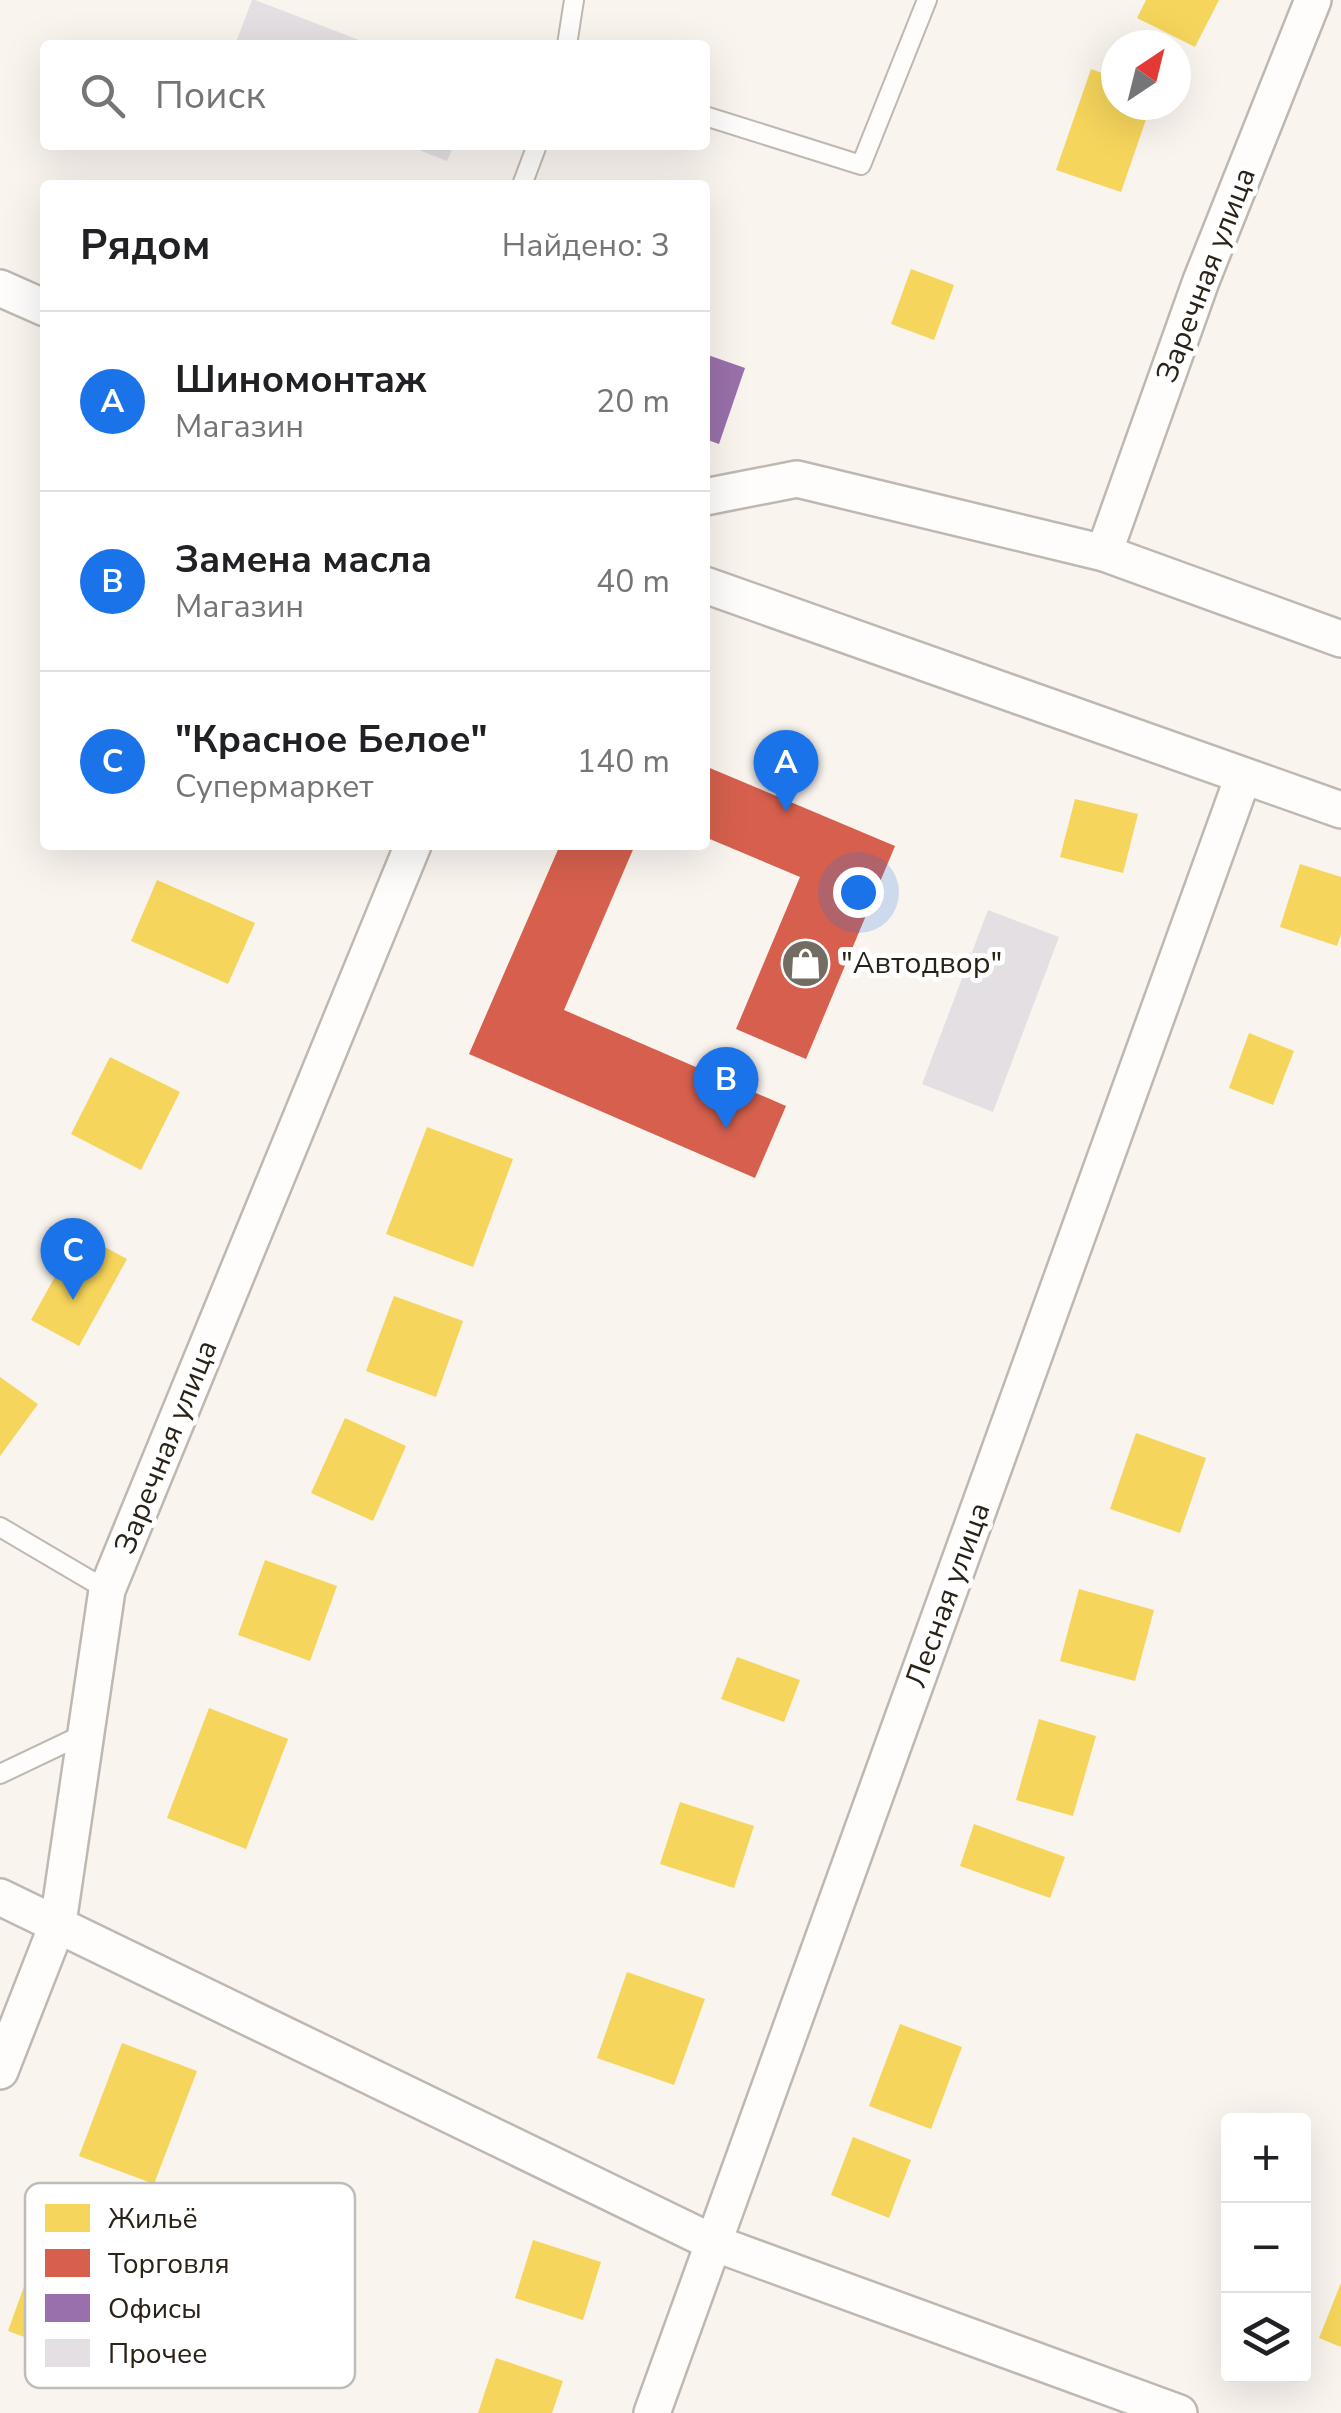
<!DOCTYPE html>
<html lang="ru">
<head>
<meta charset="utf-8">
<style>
  body { margin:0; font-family:"Nunito Sans",sans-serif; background:#f6f6f6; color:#202124 }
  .controls { position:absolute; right:30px; bottom:30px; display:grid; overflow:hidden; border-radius:10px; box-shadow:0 10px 40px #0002 }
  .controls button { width:90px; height:90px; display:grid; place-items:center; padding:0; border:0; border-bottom:2px solid #e0e0e0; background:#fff; color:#202124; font:50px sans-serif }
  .compass { position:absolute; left:1101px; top:30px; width:90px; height:90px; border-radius:50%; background:#fff; box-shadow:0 10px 40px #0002; rotate:35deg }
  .you { position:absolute; left:858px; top:892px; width:35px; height:35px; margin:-25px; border:8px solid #fff; border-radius:50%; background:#1a73e8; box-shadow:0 0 0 15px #1a73e833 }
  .badge { display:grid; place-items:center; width:65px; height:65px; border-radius:50%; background:#1a73e8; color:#fff; font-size:32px; font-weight:700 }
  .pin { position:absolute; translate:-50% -82px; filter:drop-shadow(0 2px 5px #0008) }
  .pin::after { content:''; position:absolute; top:52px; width:35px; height:30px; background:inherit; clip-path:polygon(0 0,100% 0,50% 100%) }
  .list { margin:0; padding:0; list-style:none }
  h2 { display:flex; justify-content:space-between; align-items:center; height:130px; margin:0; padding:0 40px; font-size:42px }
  h2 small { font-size:32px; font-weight:400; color:#757577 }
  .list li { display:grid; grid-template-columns:65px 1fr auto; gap:30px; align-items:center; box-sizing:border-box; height:180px; padding:0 40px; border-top:2px solid #e0e0e0 }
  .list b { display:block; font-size:38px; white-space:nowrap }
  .list p { margin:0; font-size:32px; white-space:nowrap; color:#757577 }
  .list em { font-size:32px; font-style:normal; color:#757577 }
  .icon { flex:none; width:55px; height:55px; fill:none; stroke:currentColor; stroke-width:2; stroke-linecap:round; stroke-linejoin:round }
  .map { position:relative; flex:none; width:1341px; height:2413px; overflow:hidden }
  .search { position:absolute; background:#fff; box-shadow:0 10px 40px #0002; left:40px; top:40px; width:670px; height:110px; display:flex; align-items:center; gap:25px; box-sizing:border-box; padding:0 35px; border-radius:10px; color:#757577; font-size:38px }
  .panel { position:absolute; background:#fff; box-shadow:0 10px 40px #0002; left:40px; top:180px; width:670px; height:670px; border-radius:10px }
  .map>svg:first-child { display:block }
</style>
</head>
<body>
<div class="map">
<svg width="1341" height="2413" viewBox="0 0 1341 2413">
  <rect width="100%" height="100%" fill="#f9f4ee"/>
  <!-- homes -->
  <g fill="#f6d55c">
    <path d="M1146,0h73l-24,47 -58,-29z"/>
    <path d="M1091,69l25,9v27h35l-30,87 -65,-22z"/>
    <path d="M911,269l43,16 -20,55 -43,-16z"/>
    <path d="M1075,799l63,15 -15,59 -63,-16z"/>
    <path d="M1300,864l41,13v57l-4,12 -57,-19z"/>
    <path d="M157,880l98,43 -27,61 -97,-43z"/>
    <path d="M1249,1033l45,18 -21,54 -44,-17z"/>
    <path d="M110,1057l70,35 -39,78 -70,-36z"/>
    <path d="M427,1127l86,32 -40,108 -87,-33z"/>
    <path d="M79,1233l48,26 -48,87 -48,-26z"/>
    <path d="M394,1296l69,25 -27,76 -70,-26z"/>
    <path d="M0,1377l38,27 -38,52z"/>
    <path d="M345,1418l61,28 -33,75 -62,-28z"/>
    <path d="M1136,1433l70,25 -26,75 -70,-24z"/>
    <path d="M265,1560l72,26 -27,75 -72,-26z"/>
    <path d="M1079,1589l75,21 -19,71 -75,-20z"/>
    <path d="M737,1657l63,23 -16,42 -63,-23z"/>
    <path d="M209,1708l79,31 -42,110 -79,-31z"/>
    <path d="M1039,1719l57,17 -23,80 -57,-16z"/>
    <path d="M680,1802l74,24 -20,62 -74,-24z"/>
    <path d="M974,1824l91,33 -15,41 -90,-32z"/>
    <path d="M627,1972l78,27 -31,86 -77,-27z"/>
    <path d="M900,2024l62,23 -31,82 -62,-23z"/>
    <path d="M122,2043l75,28 -43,113 -75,-28z"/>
    <path d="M853,2137l58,23 -22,58 -58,-23z"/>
    <path d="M46,2225l93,34 -37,106 -94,-34z"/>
    <path d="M533,2240l68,22 -18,58 -68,-22z"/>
    <path d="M1341,2283v64l-22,-9z"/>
    <path d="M496,2358l67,23 -11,32h-74z"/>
  </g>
  <!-- shops -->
  <g fill="#d6604d">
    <path d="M705,766l190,80 -89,213 -70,-30 64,-152 -95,-40z"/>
    <path d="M560,845h75l-71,165 222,96 -31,72 -286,-124z"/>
  </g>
  <!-- offices -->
  <path fill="#9970ab" d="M705,354l40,14 -26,76 -14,-5z"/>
  <!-- building -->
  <g fill="#e4dfe2">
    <path d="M252,0h3l117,45h-137z"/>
    <path d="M406,145h48l-7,16z"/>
    <path d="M988,910l71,27 -66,175 -71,-28z"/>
  </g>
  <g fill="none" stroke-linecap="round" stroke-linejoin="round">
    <defs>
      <g id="service">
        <path d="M567,45l7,-45"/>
        <path d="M705,116l156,49 66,-165"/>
        <path d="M522,185l15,-40"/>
        <path d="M0,1527l107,63"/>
        <path d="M0,1774l86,-41"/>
      </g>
      <g id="minor">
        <path d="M0,288l45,20"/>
        <path d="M705,497l92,-18 307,74 237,86"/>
        <path d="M1104,553l97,-272 112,-281"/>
        <path d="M705,585l636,225"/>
        <path d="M0,1897l714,346 465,170"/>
        <path d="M0,2071l58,-148 49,-333 306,-745"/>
        <path d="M652,2413l591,-1636"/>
      </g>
    </defs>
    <!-- service casing -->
    <use href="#service" stroke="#beb8b0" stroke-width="22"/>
    <!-- minor casing -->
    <use href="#minor" stroke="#beb8b0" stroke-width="40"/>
    <!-- service -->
    <use href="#service" stroke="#fefdfc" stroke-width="18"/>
    <!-- minor -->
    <use href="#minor" stroke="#fefdfc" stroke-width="35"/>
  </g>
  <!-- icons -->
  <defs>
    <symbol id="shop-disc" viewBox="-11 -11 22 22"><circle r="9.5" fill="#726c62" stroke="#fff"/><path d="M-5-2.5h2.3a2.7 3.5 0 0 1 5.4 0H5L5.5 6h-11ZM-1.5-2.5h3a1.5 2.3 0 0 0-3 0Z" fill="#fff"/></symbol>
  </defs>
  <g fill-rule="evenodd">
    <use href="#shop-disc" x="778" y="936" width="55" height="55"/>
  </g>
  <g text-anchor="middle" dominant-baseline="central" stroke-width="10" stroke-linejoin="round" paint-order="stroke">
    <!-- street labels -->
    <g font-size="30" fill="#2a2217" stroke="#fff">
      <text transform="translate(1206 275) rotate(-69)">Заречная улица</text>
      <text transform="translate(166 1447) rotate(-68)">Заречная улица</text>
      <text transform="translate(948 1595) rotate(-70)">Лесная улица</text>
    </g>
    <!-- poi labels -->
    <g font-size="30" fill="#2a2217" stroke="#fff" text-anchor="start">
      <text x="841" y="963">"Автодвор"</text>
    </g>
  </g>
  <!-- legend -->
  <rect x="25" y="2183" width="330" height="205" rx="15" fill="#fff" stroke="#bfbdb9" stroke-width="2.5"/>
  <rect x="45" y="2204" width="45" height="28" fill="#f6d55c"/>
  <rect x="45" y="2249" width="45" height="28" fill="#d6604d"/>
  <rect x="45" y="2294" width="45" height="28" fill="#9970ab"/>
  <rect x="45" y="2339" width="45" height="28" fill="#e4dfe2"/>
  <g font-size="28" fill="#2a2217">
    <text x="108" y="2228">Жильё</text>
    <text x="108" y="2273">Торговля</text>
    <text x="108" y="2318">Офисы</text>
    <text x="108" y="2363">Прочее</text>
  </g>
</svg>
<div class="controls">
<button>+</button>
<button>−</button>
<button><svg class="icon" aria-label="layers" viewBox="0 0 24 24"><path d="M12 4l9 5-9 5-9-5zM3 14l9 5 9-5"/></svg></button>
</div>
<svg class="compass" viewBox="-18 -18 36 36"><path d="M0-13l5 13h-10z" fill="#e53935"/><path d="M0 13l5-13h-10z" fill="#757577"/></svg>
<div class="you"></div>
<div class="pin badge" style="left:786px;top:812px">A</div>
<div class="pin badge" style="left:726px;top:1129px">B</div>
<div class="pin badge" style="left:73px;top:1300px">C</div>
<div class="search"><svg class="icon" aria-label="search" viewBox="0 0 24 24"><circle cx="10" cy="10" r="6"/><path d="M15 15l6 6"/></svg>Поиск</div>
<section class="panel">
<h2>Рядом<small>Найдено: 3</small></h2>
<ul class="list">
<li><span class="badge">A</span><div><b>Шиномонтаж</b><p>Магазин</p></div><em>20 m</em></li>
<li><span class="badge">B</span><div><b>Замена масла</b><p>Магазин</p></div><em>40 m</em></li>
<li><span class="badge">C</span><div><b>&quot;Красное Белое&quot;</b><p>Супермаркет</p></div><em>140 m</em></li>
</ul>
</section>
</div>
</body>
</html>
